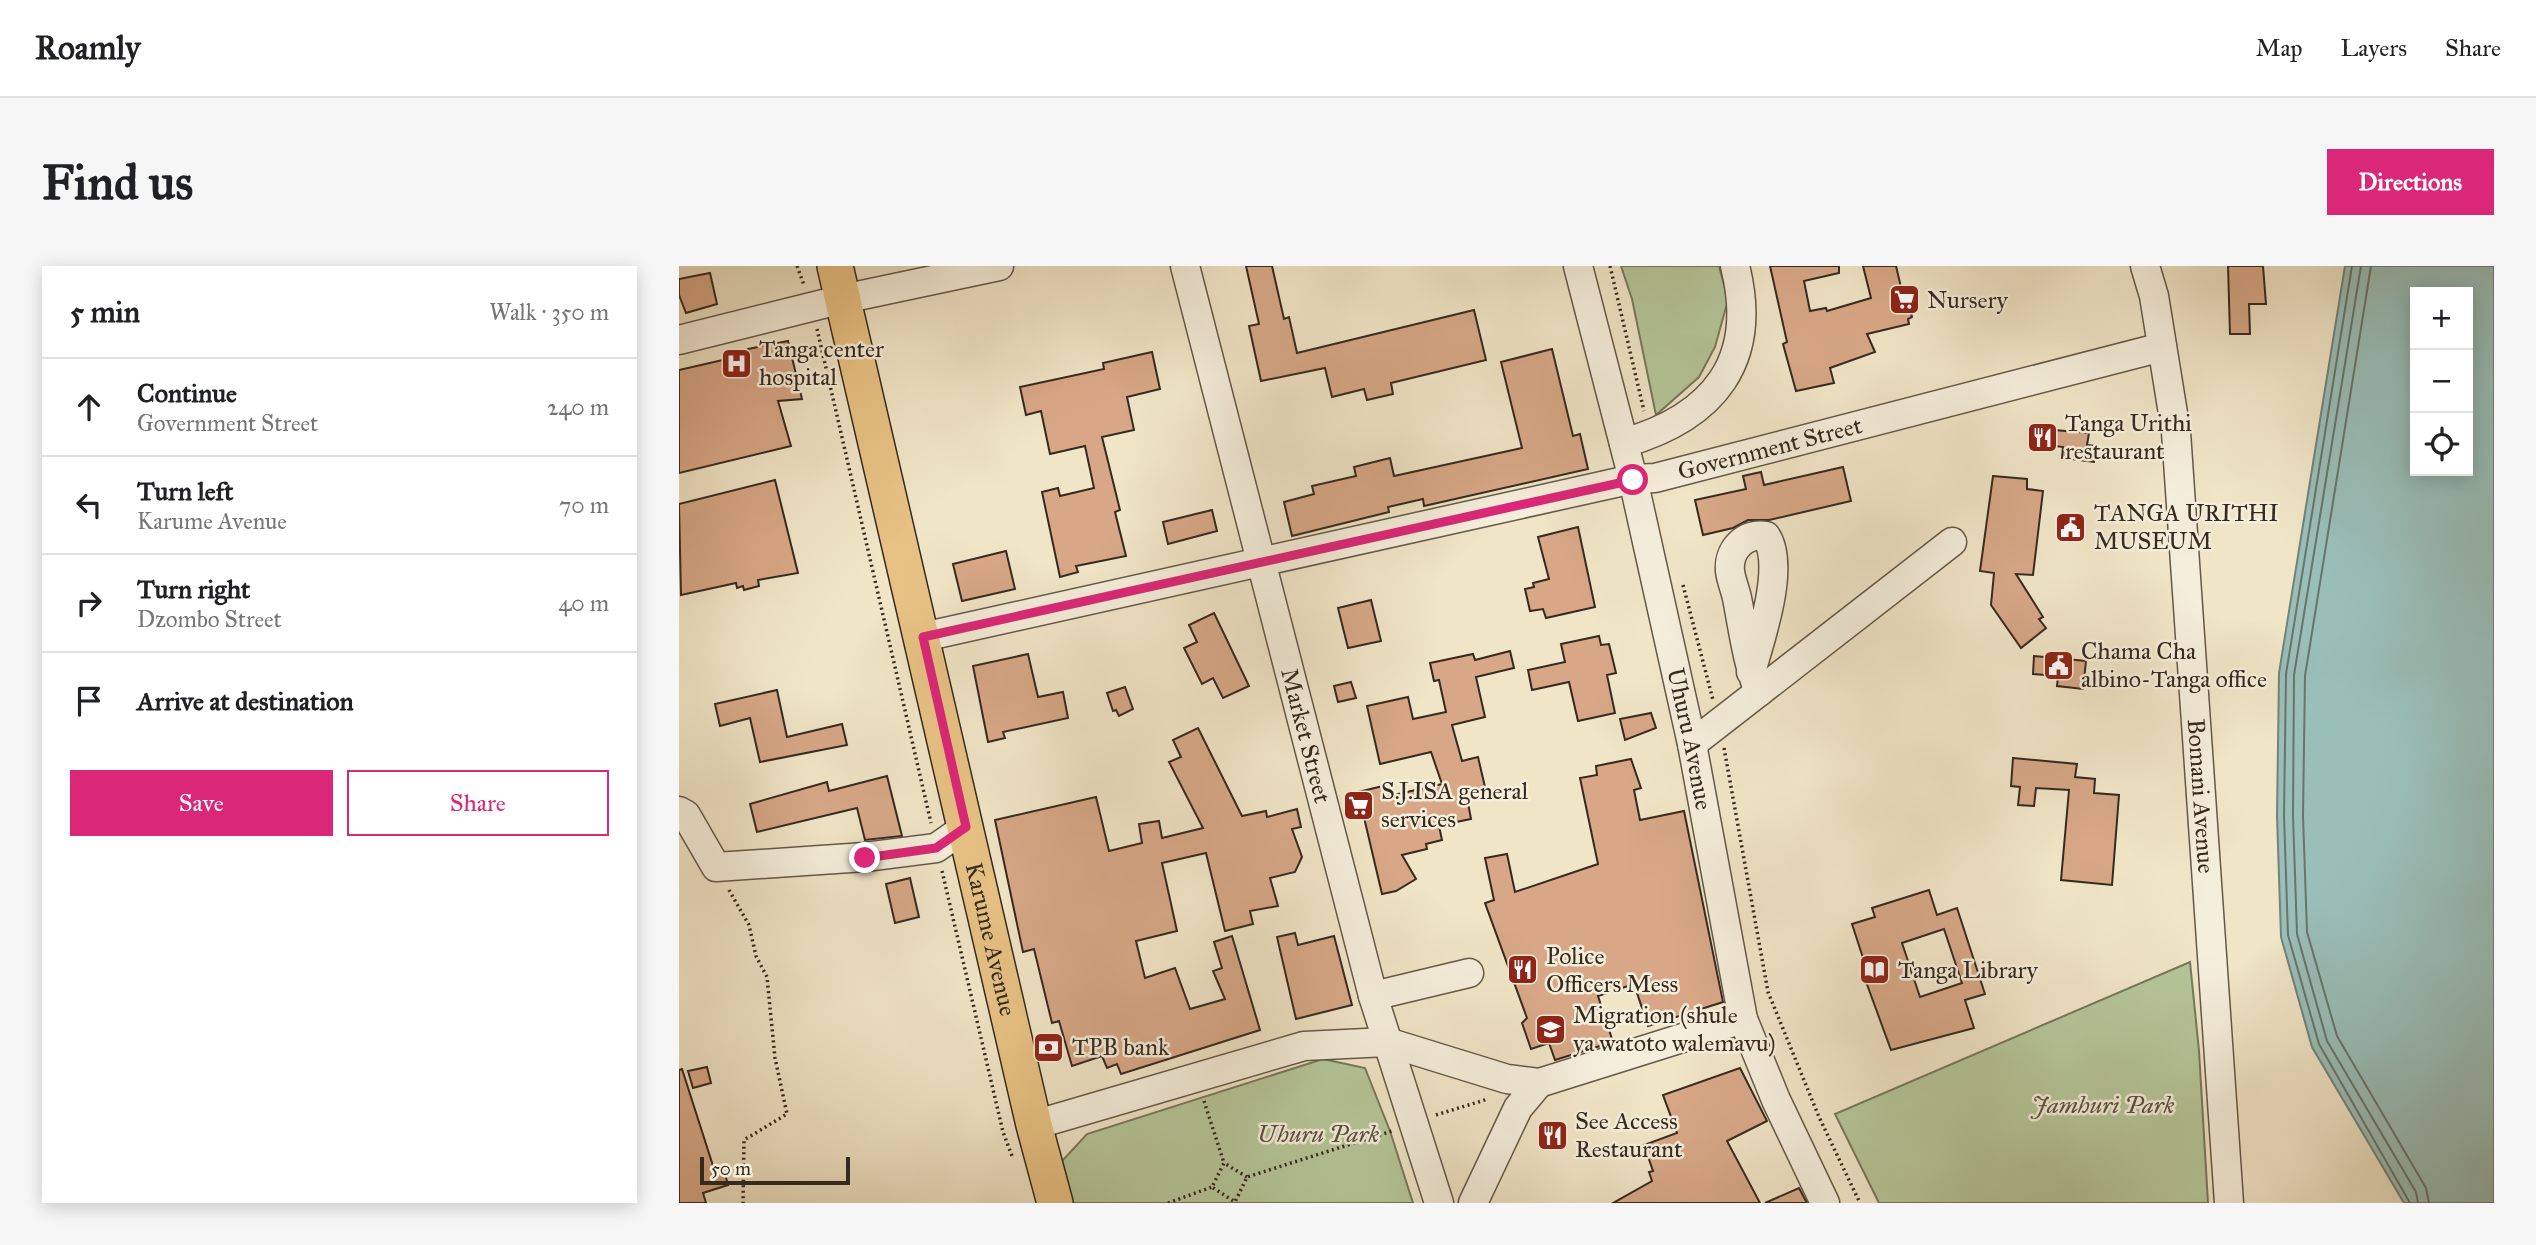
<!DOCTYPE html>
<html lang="en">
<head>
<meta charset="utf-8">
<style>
  body { margin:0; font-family:"IM FELL Great Primer",serif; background:#f6f6f6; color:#202124 }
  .controls { position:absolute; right:21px; top:21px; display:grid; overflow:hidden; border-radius:0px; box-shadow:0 4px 18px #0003 }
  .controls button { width:63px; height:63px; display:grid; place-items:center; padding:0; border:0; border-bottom:2px solid #e0e0e0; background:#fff; color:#202124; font:35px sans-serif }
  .scale { position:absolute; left:21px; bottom:18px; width:150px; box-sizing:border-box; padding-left:7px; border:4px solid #36291e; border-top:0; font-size:19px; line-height:24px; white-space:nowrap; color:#36291e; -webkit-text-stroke:5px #f5eedb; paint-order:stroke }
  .stop { position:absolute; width:21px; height:21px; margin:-16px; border:5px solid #db2777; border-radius:50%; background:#fff }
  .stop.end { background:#db2777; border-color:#fff; box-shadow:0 2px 7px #0008 }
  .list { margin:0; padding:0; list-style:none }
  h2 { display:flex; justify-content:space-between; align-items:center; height:91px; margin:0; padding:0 28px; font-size:30px }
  h2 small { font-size:23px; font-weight:400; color:#757577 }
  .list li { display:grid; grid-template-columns:46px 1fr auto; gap:21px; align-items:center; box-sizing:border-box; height:98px; padding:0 28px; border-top:2px solid #e0e0e0 }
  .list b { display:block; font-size:26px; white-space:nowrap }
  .list p { margin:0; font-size:23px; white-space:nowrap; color:#757577 }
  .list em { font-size:23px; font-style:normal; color:#757577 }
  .actions { display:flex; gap:14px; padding:21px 28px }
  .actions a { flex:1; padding:16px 0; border:2px solid #db2777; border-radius:0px; text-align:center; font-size:24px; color:#db2777 }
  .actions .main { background:#db2777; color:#fff }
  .icon { flex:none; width:38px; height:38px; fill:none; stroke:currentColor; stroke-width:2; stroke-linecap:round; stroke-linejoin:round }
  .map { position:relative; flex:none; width:1815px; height:937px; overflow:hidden; border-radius:0px }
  header { display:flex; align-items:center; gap:42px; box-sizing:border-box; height:98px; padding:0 35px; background:#fff; border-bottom:2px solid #e0e0e0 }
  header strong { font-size:33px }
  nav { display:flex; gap:38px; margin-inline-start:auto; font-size:24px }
  .intro { display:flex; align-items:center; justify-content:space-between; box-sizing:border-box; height:168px; padding:0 42px }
  h1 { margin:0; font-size:49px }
  .button { padding:18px 32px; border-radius:0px; background:#db2777; color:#fff; font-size:24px; font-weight:700 }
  main { display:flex; gap:42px; padding:0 42px }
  aside { flex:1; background:#fff; border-radius:0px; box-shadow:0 4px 18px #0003 }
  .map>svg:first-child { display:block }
</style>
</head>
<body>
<header>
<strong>Roamly</strong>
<nav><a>Map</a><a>Layers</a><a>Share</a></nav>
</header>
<div class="intro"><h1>Find us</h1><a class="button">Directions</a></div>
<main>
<aside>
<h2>5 min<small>Walk · 350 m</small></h2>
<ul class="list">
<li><svg class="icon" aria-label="ahead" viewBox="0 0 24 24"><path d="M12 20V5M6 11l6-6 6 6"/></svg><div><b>Continue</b><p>Government Street</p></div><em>240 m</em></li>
<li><svg class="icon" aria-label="left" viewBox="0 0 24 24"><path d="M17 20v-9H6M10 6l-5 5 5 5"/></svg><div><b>Turn left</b><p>Karume Avenue</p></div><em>70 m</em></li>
<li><svg class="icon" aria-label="right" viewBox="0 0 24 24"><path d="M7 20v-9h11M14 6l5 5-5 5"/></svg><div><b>Turn right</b><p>Dzombo Street</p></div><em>40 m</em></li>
<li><svg class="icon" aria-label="arrive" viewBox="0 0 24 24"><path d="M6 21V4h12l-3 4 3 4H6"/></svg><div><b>Arrive at destination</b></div></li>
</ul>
<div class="actions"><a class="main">Save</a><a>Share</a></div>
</aside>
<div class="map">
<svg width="1815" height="937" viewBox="0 0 1815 937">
  <rect width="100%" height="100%" fill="#f0e5c7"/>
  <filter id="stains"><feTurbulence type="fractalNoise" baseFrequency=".00286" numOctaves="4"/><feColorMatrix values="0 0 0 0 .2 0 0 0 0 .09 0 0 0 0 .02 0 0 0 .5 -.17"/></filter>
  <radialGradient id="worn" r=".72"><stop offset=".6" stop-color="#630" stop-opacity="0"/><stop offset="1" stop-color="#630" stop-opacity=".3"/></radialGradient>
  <!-- green -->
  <g fill="#b5c699" stroke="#76785c" stroke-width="2">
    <path d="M942,0h98l9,34 -13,47 -16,30 -43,38 -24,-116z"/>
    <path d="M1511,696l9,89 9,152h-329l-44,-89z"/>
    <path d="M644,793l42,9 25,63 23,72h-340l-11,-42 25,-27z"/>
  </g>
  <!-- water -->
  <path fill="#9abfb9" stroke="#72837b" stroke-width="2" fill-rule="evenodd" d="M1666,0h149v937h-90l-92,-156 -31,-110 -4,-121 2,-143zM1736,26h53v179h-53z"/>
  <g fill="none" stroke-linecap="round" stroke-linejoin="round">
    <!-- shore -->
    <g stroke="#68746c" stroke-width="2">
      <path d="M1673,0l-66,408 -2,142 4,119 31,109 91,159"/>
      <path d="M1682,0l-67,409 -1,141 4,118 30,107 89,151 2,11"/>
      <path d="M1692,0l-66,410 -2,140 4,116 30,104 89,152 3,15"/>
    </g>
  </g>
  <!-- building -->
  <g fill="#d7a787" stroke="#36291e" stroke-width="2" fill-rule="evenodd">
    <path d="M567,0h26l12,53 5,-2 8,36 177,-43 12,50 -95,23 2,11 -26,6 -3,-11 -32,8 -7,-29 -64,13 -12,-55 10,-2z"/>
    <path d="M1091,0h69v7l-35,8 6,30 16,-3 1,3 44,-13 -8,-32h33l8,34 4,-1 4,18 -4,2 1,5 -42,10 8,18 -45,16 4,15 -38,8 -13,-47 4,-2z"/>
    <path d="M1549,0h35l3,38h-17l1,30h-20z"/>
    <path d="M31,7l7,31 -31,9 -7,-18v-16z"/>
    <path d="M109,75l14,58 -24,2 13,45 -112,27v-103l70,-16 -1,-5z"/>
    <path d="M873,83l21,87 7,-2 8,35 -164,37 -1,-7 -35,8 1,5 -97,24 -8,-34 30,-8 -2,-8 44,-10 -2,-9 36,-9 4,18 128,-28 -21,-86z"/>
    <path d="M473,86l8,37 -33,8 7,33 -32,7 18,73 -5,2 11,44 -50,10 2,6 -18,5 -18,-85 16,-4 2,8 34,-8 -9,-42 -35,8 -9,-43 -15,4 -6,-28 84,-18 -1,-6z"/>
    <path d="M1363,163l47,4 -2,12 8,1 -1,16 -32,-4 1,-11 -23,-3z"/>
    <path d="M1164,201l8,34 -82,19h-21l-15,8 -30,7 -8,-35 51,-11 -3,-13 18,-4 3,13z"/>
    <path d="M1314,210l34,3v10l16,2 -10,84 -17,-1 27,43 -4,2 7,9 -25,20 -30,-43 3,-32 -14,-2z"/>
    <path d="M96,214l23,93 -40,7 1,6 -15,4 -1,-4 -6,2 -1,-5 -55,12 -2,-91z"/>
    <path d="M533,244l5,21 -49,13 -5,-22z"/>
    <path d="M899,261l17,80 -49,11 -3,-9 -13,2 -5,-22 9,-2 -1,-4 16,-4 -11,-42z"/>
    <path d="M327,285l9,38 -53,12 -9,-37z"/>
    <path d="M692,334l10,41 -33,7 -10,-40z"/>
    <path d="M535,347l35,73 -26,12 -10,-20 -11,6 -18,-36 13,-6 -8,-17z"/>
    <path d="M920,370l2,9 8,-1 7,29 -9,2 8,38 -37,8 -9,-39 -37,8 -4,-20 37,-8 -4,-18z"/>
    <path d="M831,385l4,17 -38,9 9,40 -33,8 10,36 16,-4 7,30 -19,5 5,27 -15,3 -2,-5 -13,3 1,5 -3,1 3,14 -16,4 1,5 -25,6 14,24 -20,12 -14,3 -24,-102 25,-6 2,11 57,-13 -11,-32 -51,12 -13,-58 41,-9 5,22 33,-7 -7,-32 -5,1 -4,-18 43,-9 2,6z"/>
    <path d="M349,388l10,43 25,-5 5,26 -65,14 2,6 -17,4 -15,-76z"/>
    <path d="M1355,390l52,5 -3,28 -26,-3 1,-10 -25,-2z"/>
    <path d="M672,416l5,16 -18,4 -4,-16z"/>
    <path d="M446,421l8,22 -14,7 -3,-6 -3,1 -6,-18z"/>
    <path d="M98,424l10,47 55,-13 5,21 -87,17 -10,-44 -30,8 -5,-22z"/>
    <path d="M972,447l5,15 -31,12 -5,-21z"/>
    <path d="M519,462l44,88 24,-5 1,6 30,-8 4,18 -9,2 10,28 -7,15 -25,6 8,28 -28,5 3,13 -28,7 -19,-78 -44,10 15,68 -41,10 9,37 30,-10 15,41 35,-10 -12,-28 9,-3 -8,-26 18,-6 28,94 -139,44 -4,-10 -10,4 -5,-12 -30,10 -13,-45 -7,2 -18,-74 -11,3 -28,-132 101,-23 13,54 33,-8 -3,-19 20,-3 3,17 41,-10 -34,-66 12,-5 -8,-17z"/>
    <path d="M1334,492l64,6 -2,13 20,2 -1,14 25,2 -7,90 -51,-5 8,-90 -33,-2 -2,18 -16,-1 2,-18 -9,-1z"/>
    <path d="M952,493l10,29 -7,2 6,30 44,-9 39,191 -75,24 -14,-42 -36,12 15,46 -58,18 -6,-17 -18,6 -9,-26 5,-5 -42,-115 9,-3 -9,-42 22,-4 8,38 83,-28 -18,-86 17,-3 -1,-9z"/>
    <path d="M208,510l15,60 -37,4 -8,-32 -100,24 -7,-28 77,-22 2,9z"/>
    <path d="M231,612l9,39 -24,6 -9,-39z"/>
    <path d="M1250,624l8,25 20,-7 28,86 -20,6 9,28 -83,22 -30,-82 5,-1 -14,-43 23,-7 -3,-9zM1265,663l18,54 -42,14 -18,-54z"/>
    <path d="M616,667l3,12 36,-9 18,69 -56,14 -19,-82z"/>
    <path d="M28,801l4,16 -18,5 -5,-17z"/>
    <path d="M1061,802l27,53 -40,20 33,62h-147l39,-22 -3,-9 4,-1 -9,-26 33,-12 -14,-38z"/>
    <path d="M3,803l33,103 9,-2 4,15 -25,8 3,10h-27v-133z"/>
    <path d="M1120,922l8,15h-42z"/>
  </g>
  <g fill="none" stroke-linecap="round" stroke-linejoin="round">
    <defs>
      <g id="minor">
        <path id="s1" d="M506,0l188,730 66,207"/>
        <path id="s2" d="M899,0l55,213 59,265 51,275 33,81 49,103"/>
        <path id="s3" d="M1466,0l9,30 22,136 53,771"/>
        <path d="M0,74l164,-41 156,-33"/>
        <path d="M945,177c90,-26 135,-82 111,-177"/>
        <path id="s4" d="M244,371l710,-158 22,-1 507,-131"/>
        <path d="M1072,406c9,-32 35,-106 15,-136 -21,-4 -38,14 -36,35 1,9 5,18 7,27 6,31 10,64 22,94"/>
        <path d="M1013,478l260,-202"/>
        <path d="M0,545l7,4 30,52 149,-10 71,-9 30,-21"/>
        <path d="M694,730l96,-23"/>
        <path d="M355,859l270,-79 83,-4 120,37 32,4 204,-64"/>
        <path d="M794,937l45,-95 21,-25"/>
      </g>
      <g id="major">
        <path id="s5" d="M156,0l199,859 21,78"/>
      </g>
    </defs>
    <!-- minor casing -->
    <use href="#minor" stroke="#645848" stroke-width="31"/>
    <!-- major casing -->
    <use href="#major" stroke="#36291e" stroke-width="38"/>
    <!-- path -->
    <g stroke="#36291e" stroke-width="3.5" stroke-dasharray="2 3.5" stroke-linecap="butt">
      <path d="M118,0l7,19"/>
      <path d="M931,0l34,145"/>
      <path d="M138,63l114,494"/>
      <path d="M1004,319l30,115"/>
      <path d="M1045,482l44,244 51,125 41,86"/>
      <path d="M263,605l61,261 9,24"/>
      <path d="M50,624l20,35 7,31 11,21 8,81 12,56 -43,26 -1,63"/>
      <path d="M525,835l20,62"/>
      <path d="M757,849l52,-16"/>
      <path d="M568,911l-23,-14 -12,24 23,15 12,-25 145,-46"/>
      <path d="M489,937l44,-16"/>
    </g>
    <!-- minor -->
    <use href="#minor" stroke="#f5eedb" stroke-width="28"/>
    <!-- major -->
    <use href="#major" stroke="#e8c284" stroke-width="35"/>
  </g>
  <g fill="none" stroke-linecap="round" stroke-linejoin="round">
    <!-- route -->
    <path stroke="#db2777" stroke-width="9" d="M186,592l71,-10 30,-21 -43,-190 710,-157"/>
  </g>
  <!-- icons -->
  <defs>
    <symbol id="supermarket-square" viewBox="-11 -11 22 22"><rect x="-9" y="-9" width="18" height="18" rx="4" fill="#8f2418" stroke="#f5eedb"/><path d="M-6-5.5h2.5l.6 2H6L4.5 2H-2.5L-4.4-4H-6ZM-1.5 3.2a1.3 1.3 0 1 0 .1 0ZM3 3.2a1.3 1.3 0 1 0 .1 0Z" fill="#fff"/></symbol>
    <symbol id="hospital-square" viewBox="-11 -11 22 22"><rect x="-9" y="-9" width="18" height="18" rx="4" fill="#8f2418" stroke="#f5eedb"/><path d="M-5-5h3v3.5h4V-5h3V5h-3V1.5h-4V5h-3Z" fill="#fff"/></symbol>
    <symbol id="restaurant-square" viewBox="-11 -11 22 22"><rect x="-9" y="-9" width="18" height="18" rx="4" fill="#8f2418" stroke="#f5eedb"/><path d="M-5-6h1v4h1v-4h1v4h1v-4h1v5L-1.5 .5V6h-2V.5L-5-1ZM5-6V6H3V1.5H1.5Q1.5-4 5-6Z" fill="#fff"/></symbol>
    <symbol id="civic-square" viewBox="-11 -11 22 22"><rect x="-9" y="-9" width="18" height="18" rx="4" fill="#8f2418" stroke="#f5eedb"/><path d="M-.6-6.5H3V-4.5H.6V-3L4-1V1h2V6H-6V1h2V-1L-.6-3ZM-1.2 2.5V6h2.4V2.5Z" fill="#fff"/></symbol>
    <symbol id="library-square" viewBox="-11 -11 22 22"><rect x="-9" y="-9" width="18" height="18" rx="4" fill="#8f2418" stroke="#f5eedb"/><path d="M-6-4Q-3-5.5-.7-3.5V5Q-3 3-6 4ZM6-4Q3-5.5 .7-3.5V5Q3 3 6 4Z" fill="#fff"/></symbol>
    <symbol id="school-square" viewBox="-11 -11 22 22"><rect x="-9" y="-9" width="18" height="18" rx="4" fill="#8f2418" stroke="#f5eedb"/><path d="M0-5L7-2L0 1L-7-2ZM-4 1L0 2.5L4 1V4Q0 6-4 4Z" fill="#fff"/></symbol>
    <symbol id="bank-square" viewBox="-11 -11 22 22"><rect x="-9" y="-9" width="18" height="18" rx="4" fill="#8f2418" stroke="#f5eedb"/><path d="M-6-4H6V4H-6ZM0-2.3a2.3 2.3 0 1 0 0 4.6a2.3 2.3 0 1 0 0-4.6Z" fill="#fff"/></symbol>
  </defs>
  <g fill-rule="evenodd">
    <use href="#supermarket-square" x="1208" y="16" width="35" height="35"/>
    <use href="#hospital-square" x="40" y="80" width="35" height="35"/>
    <use href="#restaurant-square" x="1346" y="154" width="35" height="35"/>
    <use href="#civic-square" x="1374" y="244" width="35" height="35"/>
    <use href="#civic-square" x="1362" y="382" width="35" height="35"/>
    <use href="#supermarket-square" x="662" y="522" width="35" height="35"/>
    <use href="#restaurant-square" x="826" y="686" width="35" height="35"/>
    <use href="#library-square" x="1178" y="686" width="35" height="35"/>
    <use href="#school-square" x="854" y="746" width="35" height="35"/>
    <use href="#bank-square" x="352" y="764" width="35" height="35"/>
    <use href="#restaurant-square" x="856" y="852" width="35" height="35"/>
  </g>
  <g text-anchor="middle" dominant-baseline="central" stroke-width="5" stroke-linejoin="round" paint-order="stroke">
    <!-- poi labels -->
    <g font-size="24" fill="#36291e" stroke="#f5eedb" text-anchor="start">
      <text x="1248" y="34">Nursery</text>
      <text x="80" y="83">Tanga center<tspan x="80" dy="28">hospital</tspan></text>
      <text x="1386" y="157">Tanga Urithi<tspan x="1386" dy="28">restaurant</tspan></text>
      <text x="1415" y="247">TANGA URITHI<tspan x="1415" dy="28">MUSEUM</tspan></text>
      <text x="1402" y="385">Chama Cha<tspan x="1402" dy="28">albino-Tanga office</tspan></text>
      <text x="702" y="525">S.J.ISA general<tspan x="702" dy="28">services</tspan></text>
      <text x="867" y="690">Police<tspan x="867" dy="28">Officers Mess</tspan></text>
      <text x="1219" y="704">Tanga Library</text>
      <text x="894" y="749">Migration (shule<tspan x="894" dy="28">ya watoto walemavu)</tspan></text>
      <text x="393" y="781">TPB bank</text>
      <text x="896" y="855">See Access<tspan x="896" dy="28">Restaurant</tspan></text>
    </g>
    <!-- street labels -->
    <g font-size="24" fill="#36291e" stroke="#f5eedb">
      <text stroke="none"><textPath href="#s4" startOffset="868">Government Street</textPath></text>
      <text stroke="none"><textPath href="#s1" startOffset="485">Market Street</textPath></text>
      <text stroke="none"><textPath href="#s2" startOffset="486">Uhuru Avenue</textPath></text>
      <text stroke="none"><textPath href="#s3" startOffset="534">Bomani Avenue</textPath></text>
      <text stroke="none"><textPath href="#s5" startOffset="691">Karume Avenue</textPath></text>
    </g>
    <!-- park labels -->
    <g font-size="24" font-style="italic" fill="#56503d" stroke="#f5eedb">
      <text x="1424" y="839">Jamhuri Park</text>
      <text x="639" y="868">Uhuru Park</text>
    </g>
  </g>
  <rect width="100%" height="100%" filter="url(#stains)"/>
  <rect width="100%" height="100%" fill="url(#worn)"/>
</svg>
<div class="controls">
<button>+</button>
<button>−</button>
<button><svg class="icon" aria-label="locate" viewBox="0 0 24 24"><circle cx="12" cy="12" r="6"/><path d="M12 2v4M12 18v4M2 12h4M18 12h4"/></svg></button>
</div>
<div class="scale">50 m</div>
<div class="stop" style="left:954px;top:214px"></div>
<div class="stop end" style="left:186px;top:592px"></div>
</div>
</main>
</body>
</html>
